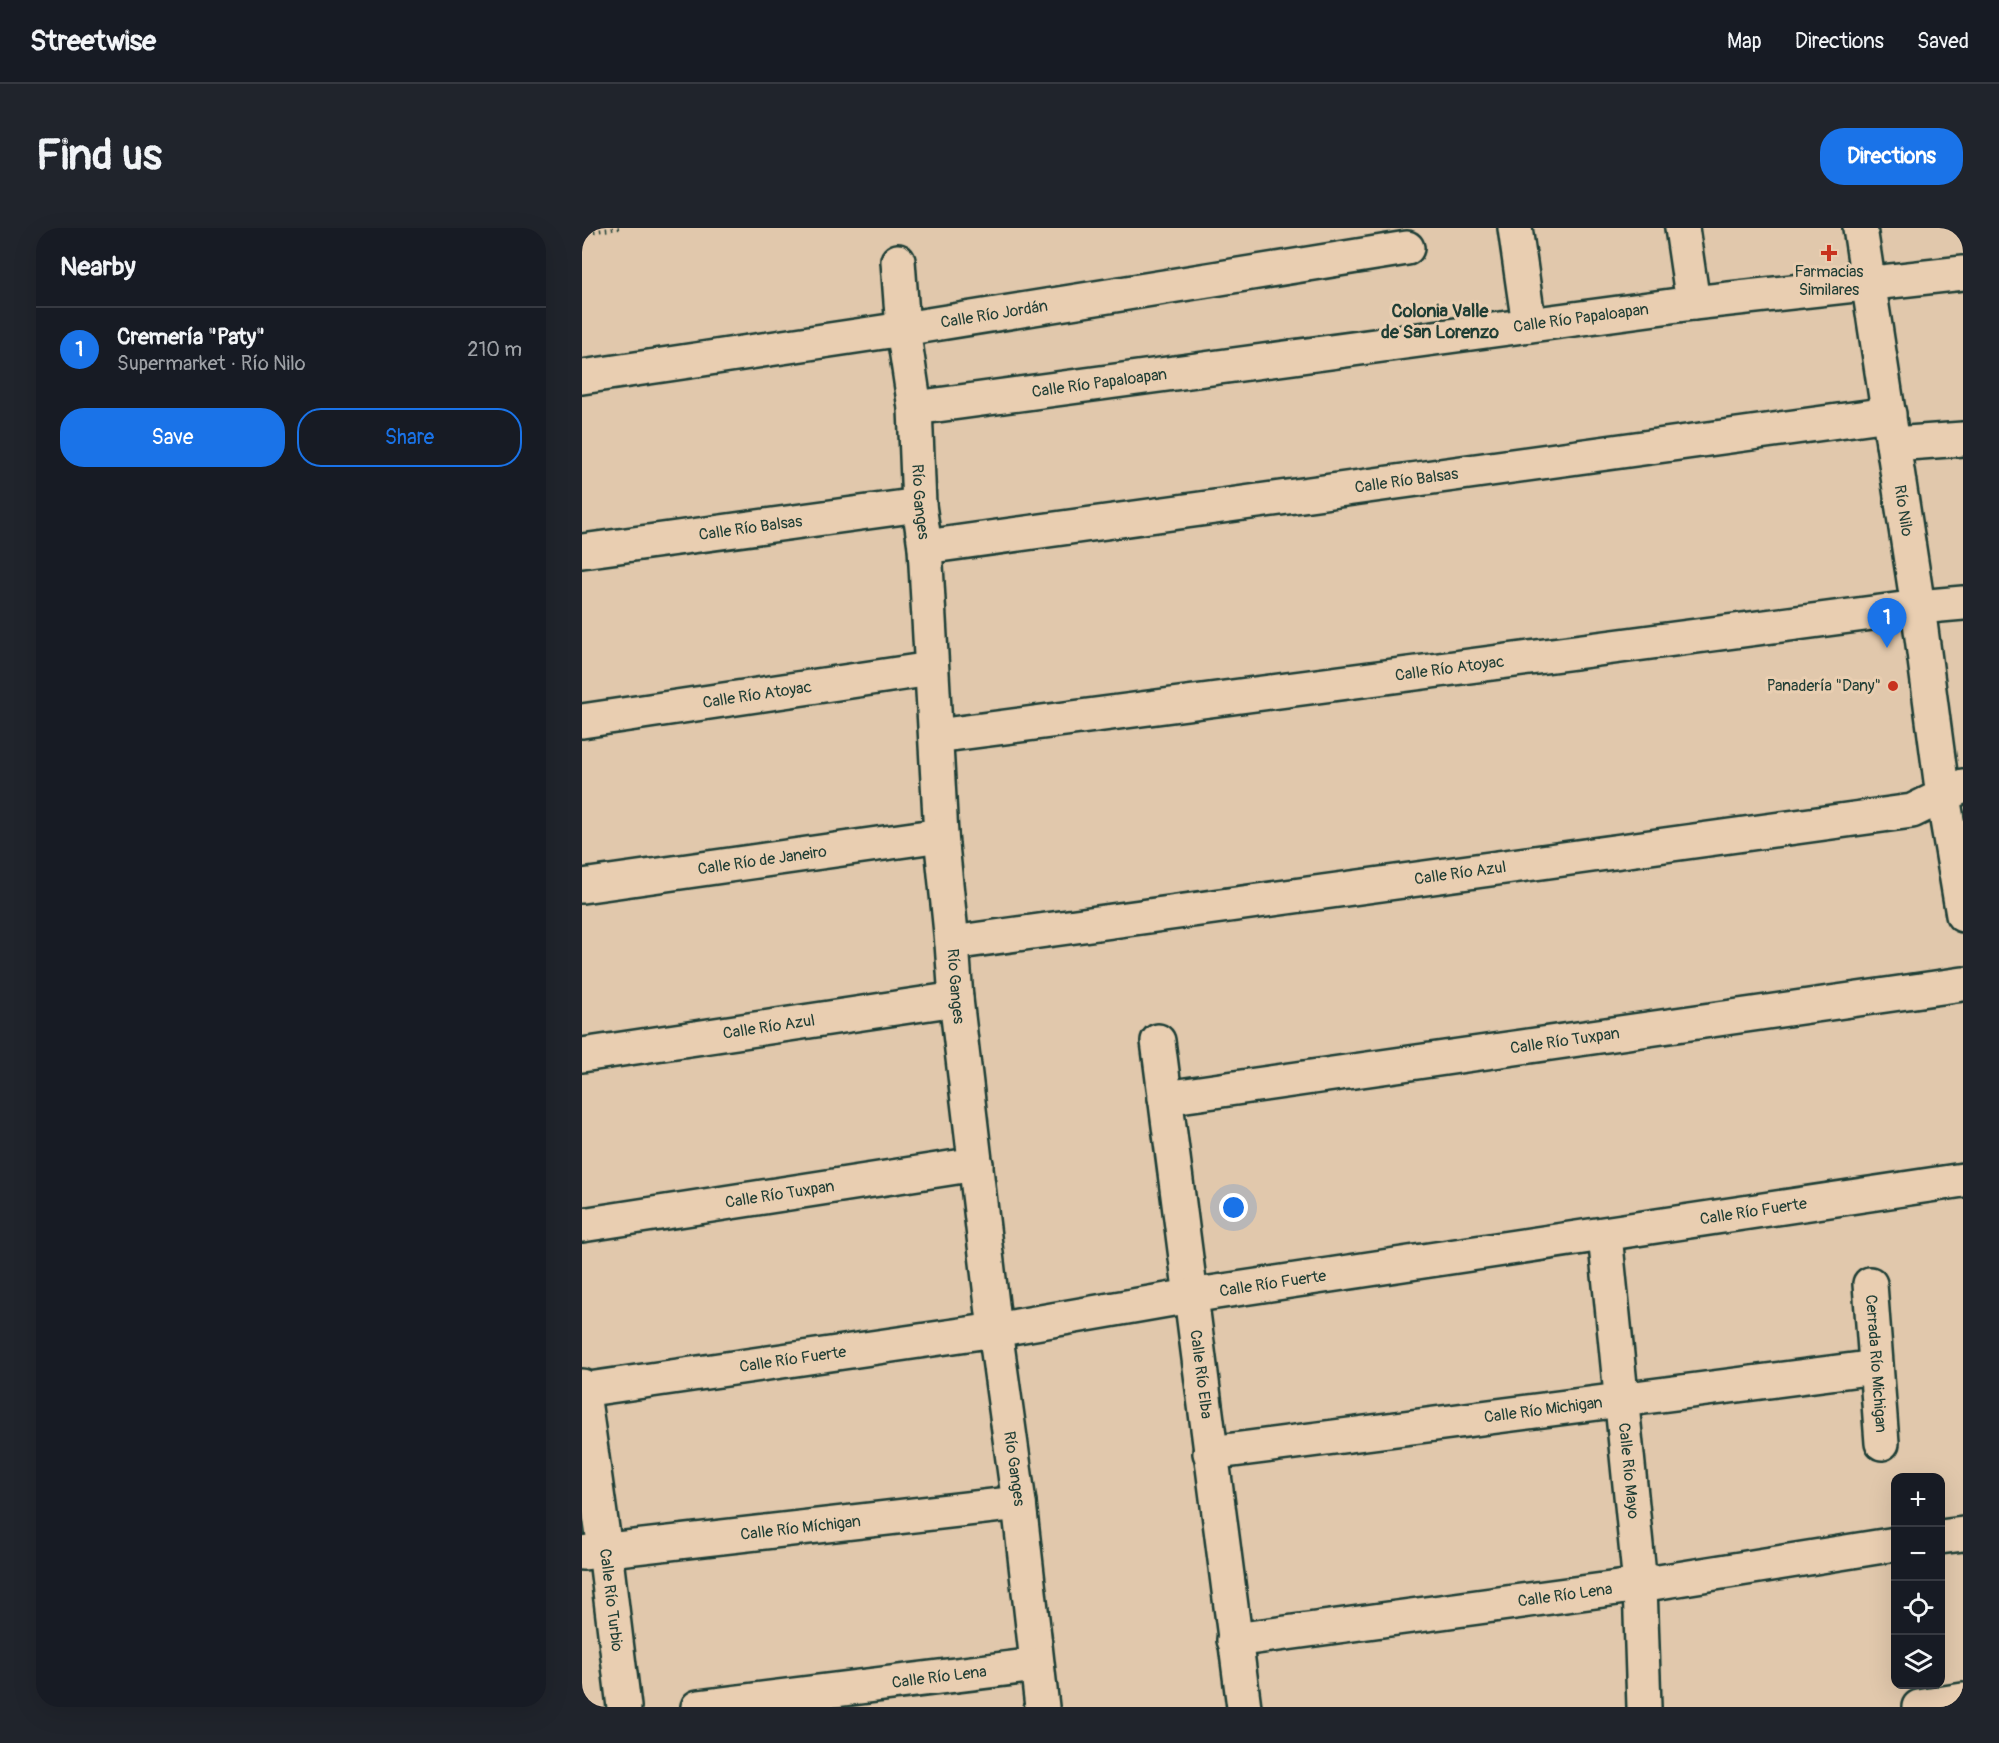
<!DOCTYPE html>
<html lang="en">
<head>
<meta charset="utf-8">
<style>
  body { margin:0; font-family:Pangolin,sans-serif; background:#20242c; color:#f1f3f6 }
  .controls { position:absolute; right:18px; bottom:18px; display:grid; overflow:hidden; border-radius:12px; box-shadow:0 6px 24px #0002 }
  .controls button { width:54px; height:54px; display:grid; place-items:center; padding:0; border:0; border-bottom:2px solid #363941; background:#171b24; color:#f1f3f6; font:30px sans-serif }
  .you { position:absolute; left:652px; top:980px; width:21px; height:21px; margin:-15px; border:4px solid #fff; border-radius:50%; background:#1a73e8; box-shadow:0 0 0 9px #1a73e833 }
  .badge { display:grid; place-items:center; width:39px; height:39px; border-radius:50%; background:#1a73e8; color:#fff; font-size:20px; font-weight:700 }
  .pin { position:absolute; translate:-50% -50px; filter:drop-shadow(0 2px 3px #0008) }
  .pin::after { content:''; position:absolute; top:32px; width:21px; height:18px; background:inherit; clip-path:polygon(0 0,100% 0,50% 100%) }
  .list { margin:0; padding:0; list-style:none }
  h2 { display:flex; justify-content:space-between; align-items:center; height:78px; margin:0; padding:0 24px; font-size:26px }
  h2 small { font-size:20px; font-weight:400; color:#9ea1a6 }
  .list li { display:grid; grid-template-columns:39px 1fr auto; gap:18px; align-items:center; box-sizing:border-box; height:84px; padding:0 24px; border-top:2px solid #363941 }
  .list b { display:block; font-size:22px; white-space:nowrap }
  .list p { margin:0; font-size:20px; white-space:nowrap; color:#9ea1a6 }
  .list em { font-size:20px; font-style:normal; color:#9ea1a6 }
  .actions { display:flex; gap:12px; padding:18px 24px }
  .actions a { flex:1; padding:14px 0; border:2px solid #1a73e8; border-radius:24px; text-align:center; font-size:21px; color:#1a73e8 }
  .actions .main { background:#1a73e8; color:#fff }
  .icon { flex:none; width:33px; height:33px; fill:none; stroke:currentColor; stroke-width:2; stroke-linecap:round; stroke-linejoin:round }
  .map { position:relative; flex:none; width:1381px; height:1479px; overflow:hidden; border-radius:24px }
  header { display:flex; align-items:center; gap:36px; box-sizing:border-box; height:84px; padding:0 30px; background:#171b24; border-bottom:2px solid #363941 }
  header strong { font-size:28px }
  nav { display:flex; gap:33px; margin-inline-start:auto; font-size:21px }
  .intro { display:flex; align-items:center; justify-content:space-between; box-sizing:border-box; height:144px; padding:0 36px }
  h1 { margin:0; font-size:42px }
  .button { padding:15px 27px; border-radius:24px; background:#1a73e8; color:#fff; font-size:21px; font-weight:700 }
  main { display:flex; gap:36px; padding:0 36px }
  aside { flex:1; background:#171b24; border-radius:24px; box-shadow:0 6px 24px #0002 }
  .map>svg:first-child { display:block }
</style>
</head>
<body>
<header>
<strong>Streetwise</strong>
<nav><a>Map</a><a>Directions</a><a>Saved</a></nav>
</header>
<div class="intro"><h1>Find us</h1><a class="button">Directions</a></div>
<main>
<aside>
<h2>Nearby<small></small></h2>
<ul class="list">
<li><span class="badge">1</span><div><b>Cremería &quot;Paty&quot;</b><p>Supermarket · Río Nilo</p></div><em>210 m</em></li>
</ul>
<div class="actions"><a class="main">Save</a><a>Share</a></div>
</aside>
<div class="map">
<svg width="1381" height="1479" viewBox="0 0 1381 1479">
  <rect width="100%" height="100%" fill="#e1c8ac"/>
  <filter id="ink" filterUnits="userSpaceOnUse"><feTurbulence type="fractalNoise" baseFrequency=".0167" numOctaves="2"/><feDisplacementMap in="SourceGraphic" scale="12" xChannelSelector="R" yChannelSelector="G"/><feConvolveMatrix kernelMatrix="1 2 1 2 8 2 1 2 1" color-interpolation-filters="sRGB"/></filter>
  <g filter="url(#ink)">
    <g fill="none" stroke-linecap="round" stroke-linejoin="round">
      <defs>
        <g id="minor">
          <path d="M933,0l14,97"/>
          <path d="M1100,0l11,75"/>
          <path id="s1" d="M1278,0l58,379 25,189 20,119"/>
          <path id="s2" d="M316,33l5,68 12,79 4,97 6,42 16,288 11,108 4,56 39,331 24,173 23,204"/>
          <path id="s3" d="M0,149l321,-48 504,-81"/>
          <path id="s4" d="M333,180l778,-105 270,-30"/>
          <path d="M1311,216l70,-5"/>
          <path id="s5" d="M343,319l964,-133"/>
          <path id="s6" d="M0,323l337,-46"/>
          <path id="s7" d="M0,493l349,-52"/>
          <path id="s8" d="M354,508l982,-129 45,-4"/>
          <path id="s9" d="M0,658l359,-51"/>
          <path id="s10" d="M370,715l960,-132 51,-25"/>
          <path id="s11" d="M576,813l86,666"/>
          <path id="s12" d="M0,827l374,-56"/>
          <path id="s13" d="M583,870l798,-114"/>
          <path id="s14" d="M0,997l394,-61"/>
          <path id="s15" d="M1023,1007l35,350 4,122"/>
          <path id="s16" d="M1288,1056l12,159"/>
          <path id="s17" d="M0,1158l23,164 19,157"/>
          <path id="s18" d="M0,1162l413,-60 195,-34 773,-116"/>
          <path id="s19" d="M628,1225l666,-86"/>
          <path d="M1358,1309l23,-3"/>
          <path id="s20" d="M0,1325l437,-50"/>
          <path id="s21" d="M652,1412l406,-55 256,-41"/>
          <path id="s22" d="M116,1479l339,-42"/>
          <path d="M1337,1479l44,-7"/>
        </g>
      </defs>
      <!-- minor casing -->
      <use href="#minor" stroke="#1f3d34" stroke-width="38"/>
      <!-- path -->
      <path stroke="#1f3d34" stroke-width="4" stroke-dasharray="1.5 4.5" stroke-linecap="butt" d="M0,5l37,-5"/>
      <!-- minor -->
      <use href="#minor" stroke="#e9ceb1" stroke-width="33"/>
    </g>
  </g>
  <!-- markers -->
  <g fill="#c8321e" stroke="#e9ceb1" stroke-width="2">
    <path d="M1244 16h6v6h6v6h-6v6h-6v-6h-6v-6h6z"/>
    <circle cx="1311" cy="458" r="6"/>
  </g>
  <g text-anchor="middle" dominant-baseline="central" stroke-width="6" stroke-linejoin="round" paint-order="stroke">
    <!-- poi labels -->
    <g font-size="16" fill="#1f3d34" stroke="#e9ceb1">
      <text x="1247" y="44">Farmacias<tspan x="1247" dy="18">Similares</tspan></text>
      <text x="1299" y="458" text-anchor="end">Panadería "Dany"</text>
    </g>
    <!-- street labels -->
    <g font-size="16" fill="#1f3d34" stroke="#e9ceb1">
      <text stroke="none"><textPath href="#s3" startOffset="417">Calle Río Jordán</textPath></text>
      <text stroke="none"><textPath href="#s4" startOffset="672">Calle Río Papaloapan</textPath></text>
      <text stroke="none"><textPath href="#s4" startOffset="186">Calle Río Papaloapan</textPath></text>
      <text stroke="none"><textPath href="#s5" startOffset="486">Calle Río Balsas</textPath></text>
      <text stroke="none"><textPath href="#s2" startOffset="242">Río Ganges</textPath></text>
      <text stroke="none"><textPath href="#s1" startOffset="286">Río Nilo</textPath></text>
      <text stroke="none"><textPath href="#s6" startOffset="170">Calle Río Balsas</textPath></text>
      <text stroke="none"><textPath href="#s8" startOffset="518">Calle Río Atoyac</textPath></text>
      <text stroke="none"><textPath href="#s7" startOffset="177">Calle Río Atoyac</textPath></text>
      <text stroke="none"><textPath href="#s9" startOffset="182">Calle Río de Janeiro</textPath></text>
      <text stroke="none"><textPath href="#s10" startOffset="513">Calle Río Azul</textPath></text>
      <text stroke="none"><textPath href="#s2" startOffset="728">Río Ganges</textPath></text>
      <text stroke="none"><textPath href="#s12" startOffset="189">Calle Río Azul</textPath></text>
      <text stroke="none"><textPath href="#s13" startOffset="404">Calle Río Tuxpan</textPath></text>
      <text stroke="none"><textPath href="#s14" startOffset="200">Calle Río Tuxpan</textPath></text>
      <text stroke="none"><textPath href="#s18" startOffset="1185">Calle Río Fuerte</textPath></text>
      <text stroke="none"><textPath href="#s18" startOffset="699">Calle Río Fuerte</textPath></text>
      <text stroke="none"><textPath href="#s18" startOffset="213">Calle Río Fuerte</textPath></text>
      <text stroke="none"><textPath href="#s16" startOffset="80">Cerrada Río Michigan</textPath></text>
      <text stroke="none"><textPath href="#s11" startOffset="336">Calle Río Elba</textPath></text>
      <text stroke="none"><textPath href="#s19" startOffset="336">Calle Río Michigan</textPath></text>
      <text stroke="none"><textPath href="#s2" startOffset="1214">Río Ganges</textPath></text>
      <text stroke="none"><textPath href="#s15" startOffset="237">Calle Río Mayo</textPath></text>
      <text stroke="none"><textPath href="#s20" startOffset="220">Calle Río Míchigan</textPath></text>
      <text stroke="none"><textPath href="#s21" startOffset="334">Calle Río Lena</textPath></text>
      <text stroke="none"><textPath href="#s17" startOffset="216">Calle Río Turbio</textPath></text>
      <text stroke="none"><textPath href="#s22" startOffset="243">Calle Río Lena</textPath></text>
    </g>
    <!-- neighbourhood labels -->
    <g font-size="18" font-weight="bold" fill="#1f3d34" stroke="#e9ceb1">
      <text x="858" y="83">Colonia Valle<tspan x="858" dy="21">de San Lorenzo</tspan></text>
    </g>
  </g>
</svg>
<div class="controls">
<button>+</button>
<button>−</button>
<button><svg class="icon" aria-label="locate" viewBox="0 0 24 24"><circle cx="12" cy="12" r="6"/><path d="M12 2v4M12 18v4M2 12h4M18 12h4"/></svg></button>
<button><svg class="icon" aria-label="layers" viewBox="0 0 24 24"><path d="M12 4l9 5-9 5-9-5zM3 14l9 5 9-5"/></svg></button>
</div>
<div class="you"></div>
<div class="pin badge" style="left:1305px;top:420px">1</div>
</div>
</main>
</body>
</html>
